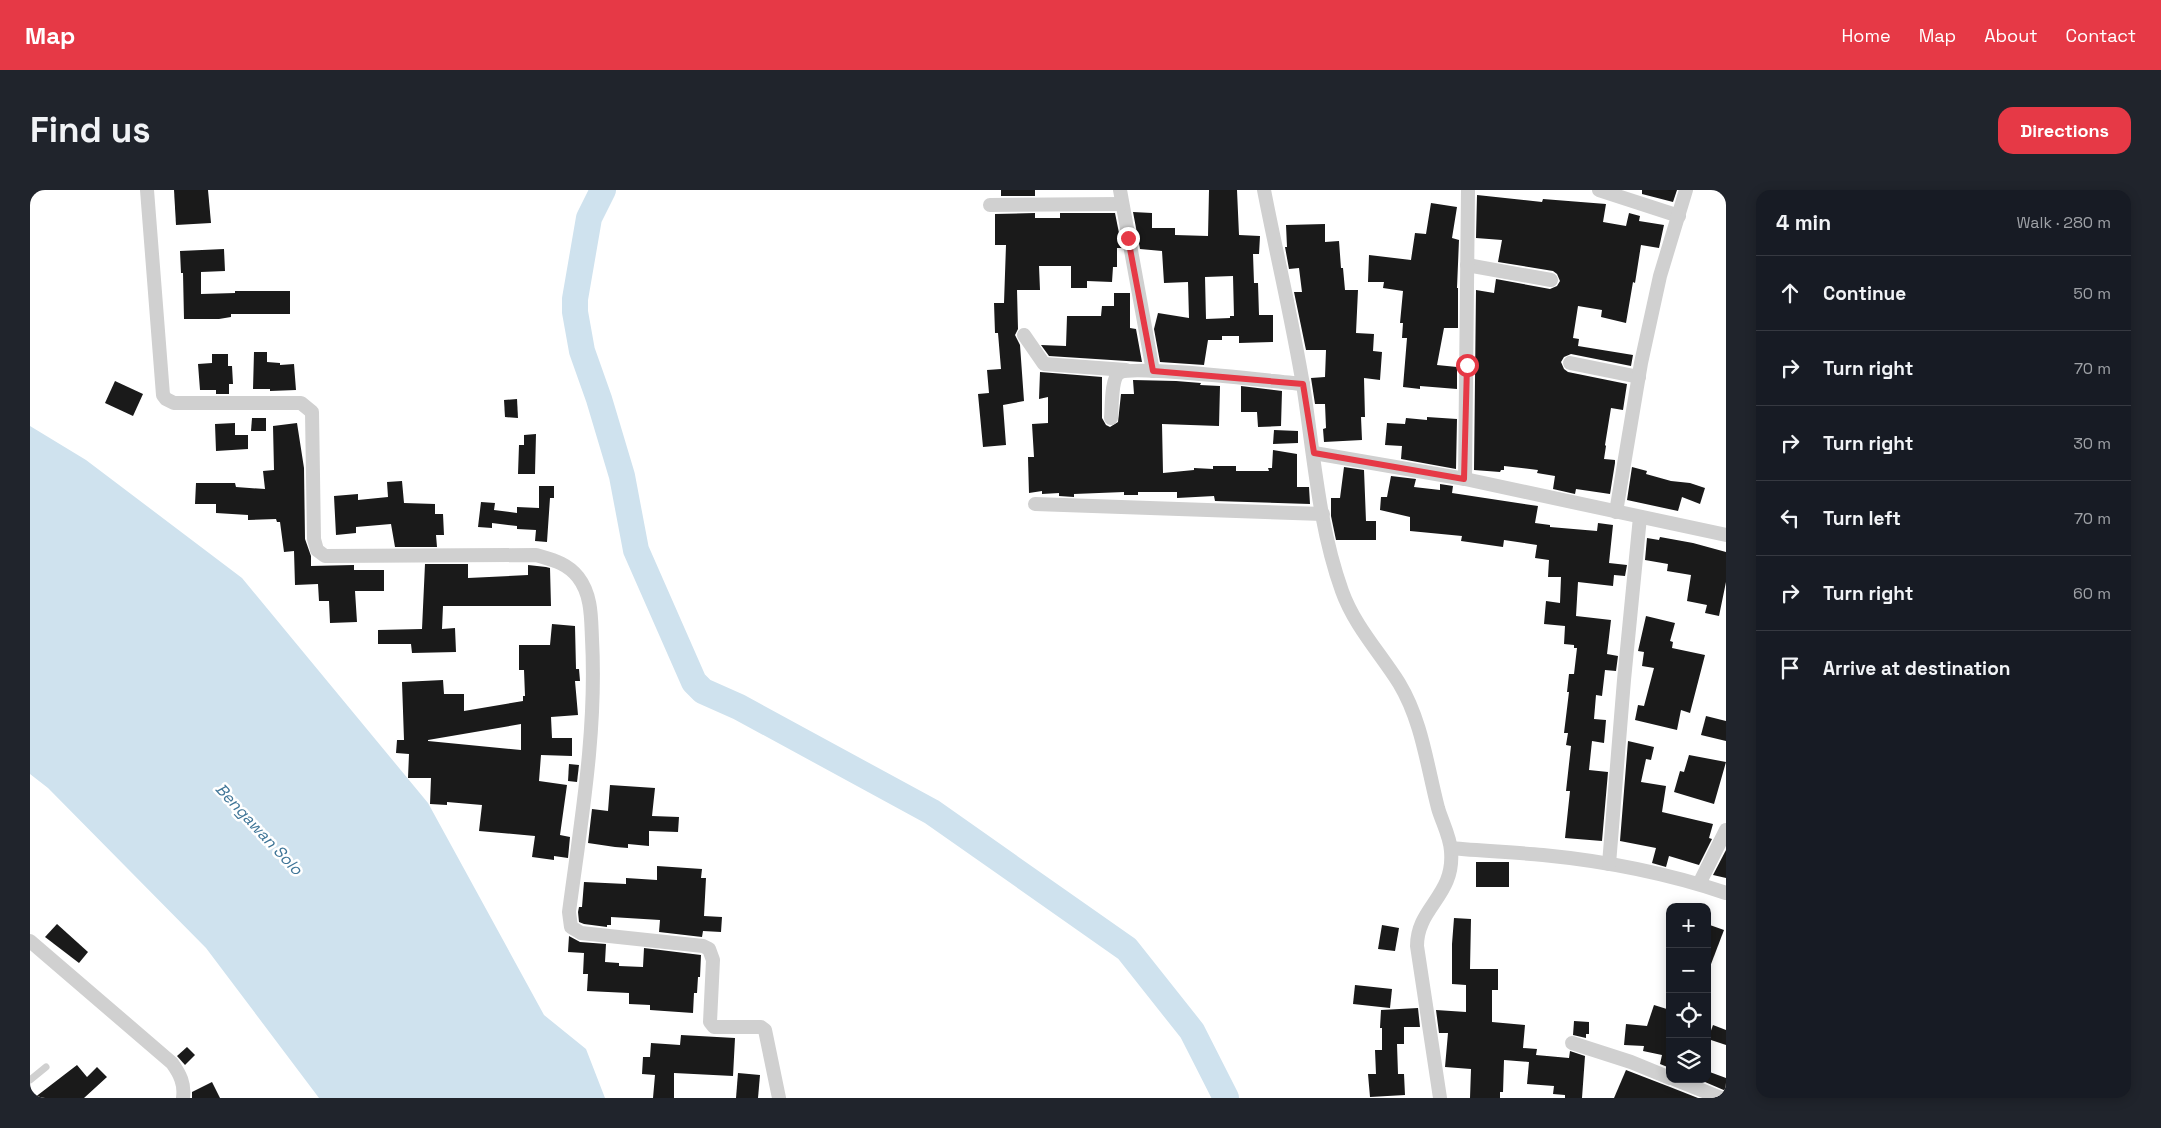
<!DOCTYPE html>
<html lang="en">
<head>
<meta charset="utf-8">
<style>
  body { margin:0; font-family:"Space Grotesk",sans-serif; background:#20242c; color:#f1f3f6 }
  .controls { position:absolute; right:15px; bottom:15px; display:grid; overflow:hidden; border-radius:10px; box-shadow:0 2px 12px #0003 }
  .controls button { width:45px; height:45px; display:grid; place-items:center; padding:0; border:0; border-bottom:1px solid #363941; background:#171b24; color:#f1f3f6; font:25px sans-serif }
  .stop { position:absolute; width:15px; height:15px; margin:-11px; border:4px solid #e63946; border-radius:50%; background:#fff }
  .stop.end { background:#e63946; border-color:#fff; box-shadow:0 1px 5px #0008 }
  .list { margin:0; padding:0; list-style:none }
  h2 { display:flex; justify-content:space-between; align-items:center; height:65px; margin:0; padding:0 20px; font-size:21px }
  h2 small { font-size:16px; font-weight:400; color:#9ea1a6 }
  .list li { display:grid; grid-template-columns:32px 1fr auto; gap:15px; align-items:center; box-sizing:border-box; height:75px; padding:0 20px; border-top:1px solid #363941 }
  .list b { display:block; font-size:19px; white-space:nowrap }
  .list em { font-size:16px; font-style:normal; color:#9ea1a6 }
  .icon { flex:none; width:28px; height:28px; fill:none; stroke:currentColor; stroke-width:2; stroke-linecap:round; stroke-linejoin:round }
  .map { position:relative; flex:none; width:1696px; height:908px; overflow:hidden; border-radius:15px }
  header { display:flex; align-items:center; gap:30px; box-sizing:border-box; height:70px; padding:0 25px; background:#e63946; color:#fff }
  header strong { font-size:24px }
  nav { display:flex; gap:28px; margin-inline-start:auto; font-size:18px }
  .intro { display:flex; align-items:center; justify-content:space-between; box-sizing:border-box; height:120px; padding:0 30px }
  h1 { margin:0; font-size:35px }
  .button { padding:12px 22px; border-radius:15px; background:#e63946; color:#fff; font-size:18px; font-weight:700 }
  main { display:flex; gap:30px; padding:0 30px }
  aside { flex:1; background:#171b24; border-radius:15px; box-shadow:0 2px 12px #0003 }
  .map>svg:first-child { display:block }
</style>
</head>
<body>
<header>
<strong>Map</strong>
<nav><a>Home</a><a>Map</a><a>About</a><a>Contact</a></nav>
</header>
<div class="intro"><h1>Find us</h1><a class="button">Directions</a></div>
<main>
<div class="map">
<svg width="1696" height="908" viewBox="0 0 1696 908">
  <rect width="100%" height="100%" fill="#fff"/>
  <!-- water -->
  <path fill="#cfe2ee" d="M0,236l56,34 156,118 186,225 116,212 42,34 19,49h-286l-113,-150 -158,-160 -18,-14z"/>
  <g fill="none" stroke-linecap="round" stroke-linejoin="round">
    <!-- river -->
    <path stroke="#cfe2ee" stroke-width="26" d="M573,0l-14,28 -14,81v13l7,39 17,48 23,77 14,74 58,132 9,9 36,16 193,105 195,137 65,82 34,67"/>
  </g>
  <!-- building -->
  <g fill="#1a1a1a" fill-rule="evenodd">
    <path d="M144,0h34l3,33 -35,2z"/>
    <rect x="971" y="0" width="34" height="6"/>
    <path d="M1179,0h28l2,45 21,1 -1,18h-6l1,29h4l1,32h14v27l-34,1v-7h-17v4h-14l-4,25 -44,-3 -6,-33 4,-16 31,5 -1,-36 -24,1 -2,-32 -22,-2 -7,-37 19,1v15h23v7l33,1zM1203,86l1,40h-4v2l-24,1 -1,-42z"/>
    <path d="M1612,0h35l-4,12 -31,-8z"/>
    <path d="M1447,5l65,7 1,-3 63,5 -3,18 23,4 3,-13 11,3 -1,5 25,4 -5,23 -18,-3 -6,38 -2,-1 -7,41 -25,-6 1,-7 -24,-4 -5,32 6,1 -1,7 55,9 -2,11 -60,-12 -7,3 -3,5 3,7 4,3 59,12 -4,26 -12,-2 -6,37 1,1 -2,13 11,1v3l-5,31 -34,-5 -1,5 -22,-5 2,-13 -18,-3 1,-3 -34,-4v4h-3l-1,2 -26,-2 2,-180 18,3 2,-14 54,10 7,-3 3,-5 -3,-7 -4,-3 -55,-9 4,-22 -26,-2z"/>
    <path d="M1401,13l26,4 -5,31 7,2 -2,48h1v40h-14l-7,37 20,2v22l-37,-3v3l-17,-2 4,-49h-5l1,-15h-3l3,-32 -20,-3 1,-6h-16l1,-27 42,5 4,-27 11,1z"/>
    <path d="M1005,23v5h25v-5h55l7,35h-5v19h-4l-1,15 -25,-1v7h-16v-22h-32l1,24h-23l1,39 -3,6 5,10 4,56 -21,4 3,40 -23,2 -5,-53 11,-1 -2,-23 14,-1 -3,-36h-3l-1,-30h10l2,-58h-11v-31z"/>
    <path d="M1295,34v18l14,-1 2,27h2l2,22h13l-2,43 18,1 -1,17 9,1 -2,28 -16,-2 1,39h-4l1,23 -38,2 -1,-13 3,-1 -1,-24h-10l-4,-26 14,-1 1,-27h-20l-12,-58h8l-3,-24 -10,1 -4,-22h2l-1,-22z"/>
    <path d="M194,59l1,22 -24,1v22l34,-1v-2h55v23h-59v3l-12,2h-35l-1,-46h-2l-1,-22z"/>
    <path d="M1084,103h16v35l6,1 6,33 -93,-6 -8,-11 25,1 1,-30h34l1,-10h12z"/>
    <path d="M224,162h13v10l13,1v2l14,-1 2,26 -26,1v-2h-17z"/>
    <path d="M182,164h16v12h4l1,18h-4v10h-13v-4h-16l-2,-26 14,-1z"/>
    <path d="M1010,182l62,5v41l4,7 4,2 8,-5 3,-28h13l-1,-14 43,1 25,2 -1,2 20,1 -1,40 -57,-2 1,49 31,-3v-2l19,1v-3h23v5h33l-1,-3h4l1,-18 24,4v33h12l1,17 -95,-3 -1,-5 -37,2v-6h-39v3h-14v-3l-50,2v3l-15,-1v-3l-17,1v-3l-13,2 -1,-36h6l-2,-33 16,-1v-26l-9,2z"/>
    <path d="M85,191l28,13 -10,22 -28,-13z"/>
    <path d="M1211,196l41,5 -1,35 -23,1 -1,-15h-16z"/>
    <path d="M487,209l1,19 -13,-1 -1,-17z"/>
    <path d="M1397,227l30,2 -1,50 -55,-10 1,-13 -17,-1 2,-22 18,1 1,-6 21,2z"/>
    <path d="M222,228h14v13h-15z"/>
    <path d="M205,233v12h13v14l-32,2 -1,-27z"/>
    <path d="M267,233l7,45 1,71 6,17v10l43,-1v5h30v21h-29l2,31 -27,1 -1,-22h-10l-1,-17 -23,1 -1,-34 -10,1 -4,-30h-3l-1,-3 -28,1v-5l-32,-2v-9h-21l1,-21h39l1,4 29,2 -2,-18 11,-1 -1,-44z"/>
    <path d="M1244,240l24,1v12l-25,1z"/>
    <path d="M506,244l-1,40h-17l1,-29h5v-10z"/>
    <path d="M1314,277l20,3 2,51h10v19h-40l-5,-24v-18h9z"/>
    <path d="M1602,277l15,4 -1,3 25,7 19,2 15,5 -5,16 -18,-7 -4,14 -51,-11z"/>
    <path d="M1361,286l25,3 -2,8 26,3v-6l13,2 -1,7 86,13 -3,17 15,2v2l47,4 1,-8 15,2 -4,38 18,2 -2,11 -11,-1 -1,11 -35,-4 -2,34 35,4 -4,34 11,2 -2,15 -11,-1 -3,26 -6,-1 -2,24 12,1 -2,23 -12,-2 -3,29 19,2 -6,69 -37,-3 5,-47h-4l5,-45 -5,-1 2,-12h-4l5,-41h-2l2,-18h5l3,-26h-3v-3l-10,-1 1,-18 -21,-2 2,-23 14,2 1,-26h-13l1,-17 -14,-2 2,-13 -33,-5 -1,7 -42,-6 1,-5 -52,-5v-14l-30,-7 1,-13h6z"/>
    <path d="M372,291l2,22 31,1v10h8l1,21h-8l1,12h-42l-4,-23 -35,3v6l-20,2 -2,-39 24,-2v6l30,-3 -1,-15z"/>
    <path d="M509,296h15v12h-4l-3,44 -12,-1 1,-11 -19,-1v-3l-25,-3v5l-14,-1 3,-25 14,1 -1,7 23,3v-6l22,1z"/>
    <path d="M1630,347l33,6 33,9v30l-7,34 -14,-3 2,-8 -20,-4 4,-26 -24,-4 1,-7 -23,-4 2,-22 12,2z"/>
    <path d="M395,374h43v14l60,-3v-10l18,2 4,1 1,38h-108l-1,23 13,-1 1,24 -44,1 -1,-9h-33v-14l44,-1z"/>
    <path d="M1616,426l29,7 -5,18 3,1 -1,6 33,7 -15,58 -9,-3 -4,20 -42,-10 3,-15 6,1 10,-38 -12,-2 2,-14 -6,-1z"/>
    <path d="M522,434l23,2 1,43h3l1,12h-5l3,34 -27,2 1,21h20v18l-31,-1 -2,26 28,4 -7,50 10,2 -2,21 -14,-2v4l-22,-3 3,-21 -56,-5 3,-26 -35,-3v3l-17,-1 1,-26h-23l1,-24 -13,-1 1,-13h7l-2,-58 41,-2 1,14h20v17l59,-10v-5h2l-1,-26h-5v-25h31zM491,534v26l-93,-9v-1z"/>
    <path d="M1676,526l20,5v20l-25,-6z"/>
    <path d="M1598,551l26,6 -3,13 -5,-1 -5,23 25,4 -4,26 51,12 -4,14 3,1 -13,26 -30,-9 -3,11 -14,-4 4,-15 -36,-7z"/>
    <path d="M1659,565l37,7 -12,42 -40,-12 6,-21 4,1z"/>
    <path d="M539,574l10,1 -2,17 -9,-1z"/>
    <path d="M580,595l45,3 -3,28 27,1 -1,15 -29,-1v15l-21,-2v4l-13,-1 -27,-4 4,-34 16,2z"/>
    <path d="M1696,660v28l-13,-3z"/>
    <rect x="1446" y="672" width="33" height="25"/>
    <path d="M627,676l45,3 -1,9h5l-2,38 18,1 -1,15 -18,-1 -1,6 -43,-5 1,-12 -49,-3v8h-4v2l-23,-3 -5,-2 -1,-10 1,-5h3l2,-25 42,2v-6l31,2z"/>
    <path d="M1424,728l17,1 -1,50h28v21h-6v32l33,3 -2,23 14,1 -1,6 33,3 1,-7 15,5 -3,42h-17v-3l-12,-1 1,-8 -27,-2 2,-22 -25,-2 -1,32h-3v6h-30l1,-29 -26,-2 3,-34h-9l-3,-23 30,2v-27l-14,-1v-40z"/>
    <path d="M27,734l31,28 -9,11 -34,-26z"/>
    <path d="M1677,734l17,6 -16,42h-1z"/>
    <path d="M1352,735l17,3 -4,23 -17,-2z"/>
    <path d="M539,746l11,6 26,2 -1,18 14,1v3l24,1 1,-19 57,7 -1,22h-2l-1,16h-3l-1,20 -43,-3v-5l-21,-1v-11l-42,-2 1,-17h-5l1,-21 -16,-1z"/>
    <path d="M1325,795l37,4 -2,19 -37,-4z"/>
    <path d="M1624,815l16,5v58l-10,-4 2,-9 -19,-4 1,-5 -20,-1 2,-21 21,2z"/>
    <path d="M1388,818l2,19h-16v17h-7l1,30h6l1,21 -35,2 -2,-23h8l-1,-24h7v-22h-2l1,-18z"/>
    <path d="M1544,831l15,1v12h-3v4l-13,-3z"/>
    <path d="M1683,835l13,5v15l-18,-6z"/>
    <path d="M651,845l54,3 -2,38 -59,-3v25h-21l2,-23 -13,-1 1,-17h7l1,-14 29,2z"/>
    <path d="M157,857l8,8 -10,10 -8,-9z"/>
    <path d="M47,875l10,12 10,-10 10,10 -23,21h-50z"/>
    <path d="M1596,880l44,17 28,11h-84z"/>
    <path d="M1677,881l19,7v13l-28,-12h9z"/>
    <path d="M708,883l22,2 -2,23h-22z"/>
    <path d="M182,892l8,16h-28v-6z"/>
  </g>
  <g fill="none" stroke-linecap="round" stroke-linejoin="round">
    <!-- lane -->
    <path stroke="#d0d0d0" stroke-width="7" d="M0,890l16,-13"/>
    <!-- street -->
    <g stroke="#d0d0d0" stroke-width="14">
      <path d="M117,0l16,205 3,4 8,4h127l11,9 2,127 3,11 8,6 211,-1c17,5 31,8 42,22 14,18 13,41 14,62 5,92 -11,182 -23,273l2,15 10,6 122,13 6,3 4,11 -3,62 4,5h47l4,3 14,68"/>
      <path d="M1090,0l33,181"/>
      <path d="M1234,0c13,67 29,133 40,201 10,66 15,136 38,200 12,34 38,62 57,92 23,38 28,83 39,125 4,14 12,28 13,43 4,45 -34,56 -34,95l23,152"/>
      <path d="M1569,0l80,26"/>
      <path d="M960,15l132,-1"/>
      <path d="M1437,75l84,15"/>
      <path d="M994,145l20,29 82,6"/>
      <path d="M1540,173l69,14"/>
      <path d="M1081,228c1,-10 0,-39 8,-45 13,-9 158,9 184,11"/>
      <path d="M1284,263l151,26 261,56"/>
      <path d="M1435,289l3,-289"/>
      <path d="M1005,314l288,10"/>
      <path d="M1586,322l25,-149 19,-87 26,-86"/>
      <path d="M1421,658c30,3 61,4 92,7 61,6 124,18 183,38"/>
      <path d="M1579,674l15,-184 16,-163"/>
      <path d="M1669,694l27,-54"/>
      <path d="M0,751l142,122c8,11 13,21 11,35"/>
      <path d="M1542,853l59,19 39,16"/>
      <path d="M1644,889l47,19"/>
    </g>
  </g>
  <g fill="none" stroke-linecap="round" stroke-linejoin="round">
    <!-- route -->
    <path stroke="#e63946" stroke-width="6" d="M1098,48l25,133 150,13 11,69 150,26 3,-114"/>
  </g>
  <g text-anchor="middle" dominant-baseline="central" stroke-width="5" stroke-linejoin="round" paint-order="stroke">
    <!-- water labels -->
    <g font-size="16" font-style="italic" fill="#3f7597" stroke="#fff">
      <text transform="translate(229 639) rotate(47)">Bengawan Solo</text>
    </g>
  </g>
</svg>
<div class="controls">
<button>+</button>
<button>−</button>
<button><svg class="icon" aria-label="locate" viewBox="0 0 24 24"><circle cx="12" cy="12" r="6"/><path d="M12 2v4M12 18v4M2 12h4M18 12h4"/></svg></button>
<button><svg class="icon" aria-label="layers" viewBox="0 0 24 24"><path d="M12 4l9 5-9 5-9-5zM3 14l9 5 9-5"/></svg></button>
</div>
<div class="stop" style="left:1437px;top:175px"></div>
<div class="stop end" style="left:1098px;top:48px"></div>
</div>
<aside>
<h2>4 min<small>Walk · 280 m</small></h2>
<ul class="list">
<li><svg class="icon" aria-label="ahead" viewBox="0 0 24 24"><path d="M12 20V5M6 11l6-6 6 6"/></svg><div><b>Continue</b></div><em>50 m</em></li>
<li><svg class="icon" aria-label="right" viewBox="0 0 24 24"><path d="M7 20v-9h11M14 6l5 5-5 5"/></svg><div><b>Turn right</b></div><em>70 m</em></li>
<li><svg class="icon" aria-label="right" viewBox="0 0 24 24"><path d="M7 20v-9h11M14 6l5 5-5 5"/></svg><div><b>Turn right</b></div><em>30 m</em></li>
<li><svg class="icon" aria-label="left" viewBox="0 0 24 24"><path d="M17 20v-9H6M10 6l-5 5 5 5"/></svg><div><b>Turn left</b></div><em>70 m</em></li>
<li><svg class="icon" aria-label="right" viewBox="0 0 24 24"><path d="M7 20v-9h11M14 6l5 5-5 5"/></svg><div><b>Turn right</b></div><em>60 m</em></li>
<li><svg class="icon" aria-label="arrive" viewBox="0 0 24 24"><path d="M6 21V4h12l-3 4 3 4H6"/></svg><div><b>Arrive at destination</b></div></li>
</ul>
</aside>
</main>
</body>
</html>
